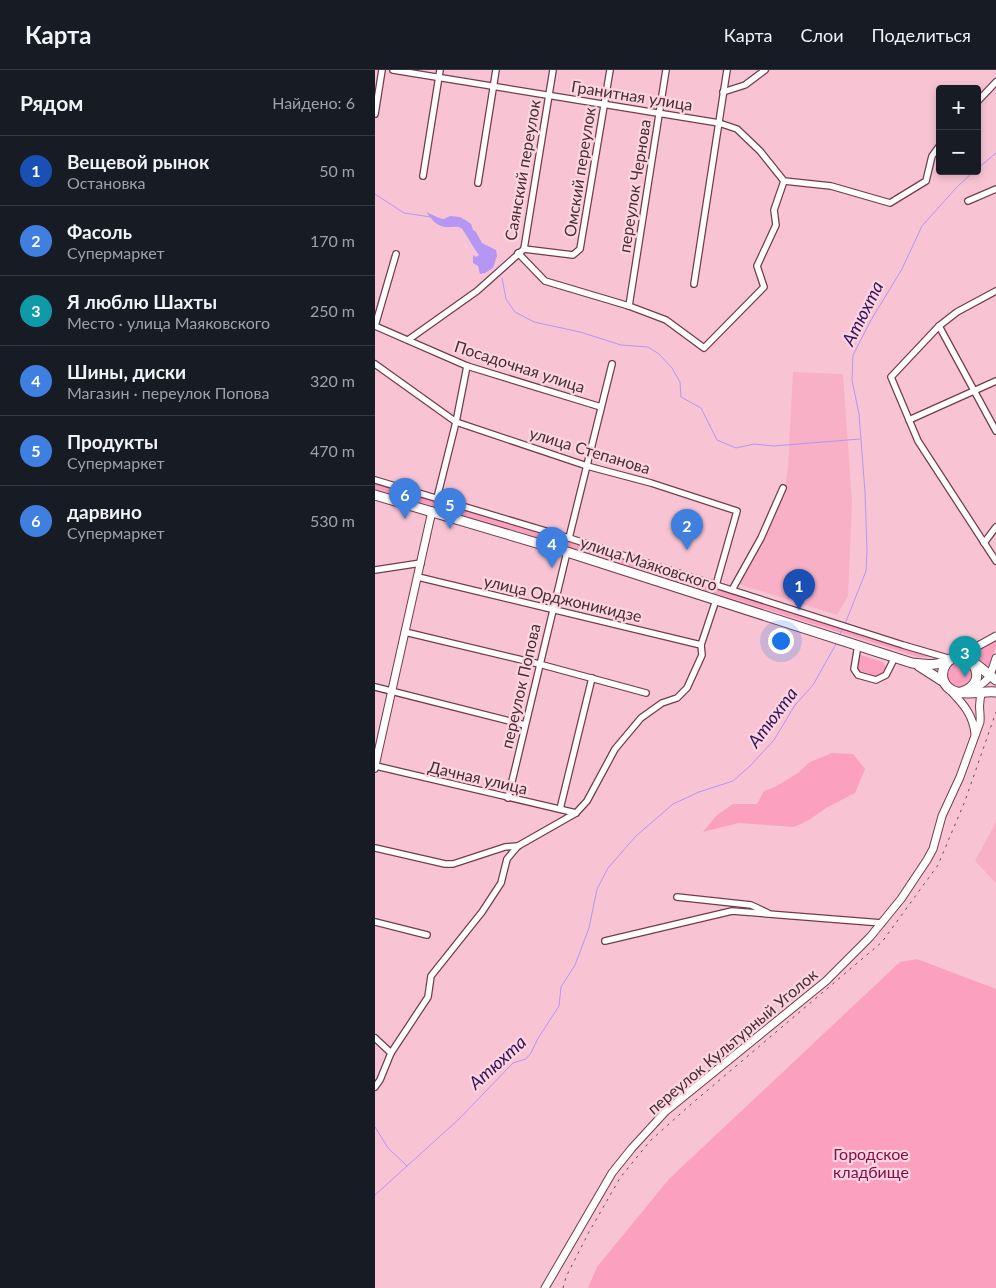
<!DOCTYPE html>
<html lang="ru">
<head>
<meta charset="utf-8">
<style>
  body { margin:0; font-family:Lato,sans-serif; background:#242831; color:#f1f3f6 }
  .controls { position:absolute; right:15px; top:15px; display:grid; overflow:hidden; border-radius:5px; box-shadow:0 2px 8px #0003 }
  .controls button { width:45px; height:45px; display:grid; place-items:center; padding:0; border:0; border-bottom:1px solid #363941; background:#171b24; color:#f1f3f6; font:25px sans-serif }
  .you { position:absolute; left:405px; top:570px; width:18px; height:18px; margin:-12px; border:4px solid #fff; border-radius:50%; background:#1a73e8; box-shadow:0 0 0 8px #1a73e833 }
  .badge { display:grid; place-items:center; width:32px; height:32px; border-radius:50%; background:#db2777; color:#fff; font-size:16px; font-weight:700 }
  .pin { position:absolute; translate:-50% -41px; filter:drop-shadow(0 1px 2px #0008) }
  .pin::after { content:''; position:absolute; top:26px; width:18px; height:15px; background:inherit; clip-path:polygon(0 0,100% 0,50% 100%) }
  .list { margin:0; padding:0; list-style:none }
  h2 { display:flex; justify-content:space-between; align-items:center; height:65px; margin:0; padding:0 20px; font-size:21px }
  h2 small { font-size:16px; font-weight:400; color:#9ea1a6 }
  .list li { display:grid; grid-template-columns:32px 1fr auto; gap:15px; align-items:center; box-sizing:border-box; height:70px; padding:0 20px; border-top:1px solid #363941 }
  .list b { display:block; font-size:19px; white-space:nowrap }
  .list p { margin:0; font-size:16px; white-space:nowrap; color:#9ea1a6 }
  .list em { font-size:16px; font-style:normal; color:#9ea1a6 }
  .map { position:relative; flex:none; width:621px; height:1218px; overflow:hidden }
  header { display:flex; align-items:center; gap:30px; box-sizing:border-box; height:70px; padding:0 25px; background:#171b24; border-bottom:1px solid #363941 }
  header strong { font-size:24px }
  nav { display:flex; gap:28px; margin-inline-start:auto; font-size:18px }
  main { display:flex }
  aside { flex:1; background:#171b24 }
  .map>svg:first-child { display:block }
</style>
</head>
<body>
<header>
<strong>Карта</strong>
<nav><a>Карта</a><a>Слои</a><a>Поделиться</a></nav>
</header>
<main>
<aside>
<h2>Рядом<small>Найдено: 6</small></h2>
<ul class="list">
<li><span class="badge" style="background:#1a4fb4">1</span><div><b>Вещевой рынок</b><p>Остановка</p></div><em>50 m</em></li>
<li><span class="badge" style="background:#3f7fe0">2</span><div><b>Фасоль</b><p>Супермаркет</p></div><em>170 m</em></li>
<li><span class="badge" style="background:#0f9aa8">3</span><div><b>Я люблю Шахты</b><p>Место · улица Маяковского</p></div><em>250 m</em></li>
<li><span class="badge" style="background:#3f7fe0">4</span><div><b>Шины, диски</b><p>Магазин · переулок Попова</p></div><em>320 m</em></li>
<li><span class="badge" style="background:#3f7fe0">5</span><div><b>Продукты</b><p>Супермаркет</p></div><em>470 m</em></li>
<li><span class="badge" style="background:#3f7fe0">6</span><div><b>дарвино</b><p>Супермаркет</p></div><em>530 m</em></li>
</ul>
</aside>
<div class="map">
<svg width="621" height="1218" viewBox="0 0 621 1218">
  <rect width="100%" height="100%" fill="#f8c4d3"/>
  <!-- built -->
  <g fill="#f7b0c6">
    <path d="M418,302l50,2 9,128 -4,94 -11,19 -98,-31 24,-44 22,-50 3,-24z"/>
    <path d="M621,752v61l-21,-22z"/>
  </g>
  <!-- green -->
  <g fill="#fba0be">
    <path d="M0,413l147,43 412,131h-17l-8,-3 -389,-122 -145,-43z"/>
    <path d="M621,570v7l-8,20 -16,-15z"/>
    <path d="M483,584l25,8 3,5 -3,7 -8,5 -14,-5 -6,-6z"/>
    <circle cx="585" cy="604" r="13"/>
    <path d="M457,683l21,1 12,15 -10,24 -29,15 -17,12 -15,7 -56,-4 -35,9 14,-17 16,-11h24l7,-13 11,-4 23,-14 12,-11z"/>
    <path d="M542,889l79,30v299h-408l9,-21 72,-88 231,-217z"/>
  </g>
  <!-- water -->
  <path fill="#b596f2" d="M51,142l13,6 5,1 6,-3 10,1 7,4 4,3 2,6 3,2 6,11 14,7 1,6 -4,12 -8,5 -5,1 -2,-8 -5,-3v-8l3,2 3,-2c-5,-6 -15,-25 -18,-27 -5,-3 -11,0 -16,-1 -9,-1 -14,-9 -19,-15z"/>
  <g fill="none" stroke-linecap="round" stroke-linejoin="round">
    <!-- stream -->
    <g stroke="#b596f2" stroke-width="1">
      <path d="M602,99l19,-16"/>
      <path d="M0,124l29,19 27,4"/>
      <path d="M127,208l4,21 9,13 19,10 46,10 41,13 27,2 11,7 13,14 8,14 1,15 20,11 16,32 19,8 18,-4 20,2 86,-7"/>
      <path d="M470,554l21,-53 1,-19 -2,-60 -6,-78 -7,-34 1,-25 18,-35 31,-51 20,-43 34,-38 18,-17"/>
      <path d="M464,566l4,-8"/>
      <path d="M0,1057l13,21 19,18"/>
      <path d="M0,1125l84,-76 54,-56 13,-4 5,-6 6,-13 22,-34 2,-19 14,-22 14,-37 8,-39 11,-21 28,-32 37,-32 26,-12 34,-11 17,-15 24,-26 21,-35 18,-20 23,-41"/>
    </g>
    <defs>
      <g id="minor">
        <path d="M18,0l326,53 18,6 23,22 24,30 47,5 59,17 36,-22 6,-25 8,-11"/>
        <path d="M348,22l22,-7 20,-15"/>
        <path d="M602,32l19,-20"/>
        <path d="M0,44l7,-44"/>
        <path d="M48,106l17,-106"/>
        <path d="M103,113l18,-113"/>
        <path d="M593,131l28,-12"/>
        <path d="M149,179l49,6 7,-6 30,-179"/>
        <path d="M143,183l27,28 84,25 37,14 38,28 60,-61 -7,-21 19,-41 -2,-15 10,-29"/>
        <path d="M21,184l-21,72 92,40 134,41"/>
        <path d="M319,214l33,-214"/>
        <path d="M621,221l-39,21 -18,14 -48,51 27,64 78,120"/>
        <path d="M254,236l37,-236"/>
        <path d="M564,256l57,105"/>
        <path d="M33,270l69,-49 47,-42 29,-179"/>
        <path d="M0,294l81,58 131,44 64,17 86,28 -21,74"/>
        <path d="M534,350l87,-39"/>
        <path d="M0,410l194,58 334,107 48,14"/>
        <path d="M62,428l19,-76 11,-56"/>
        <path d="M194,468l43,-174"/>
        <path d="M609,473l12,-16"/>
        <path d="M0,500l46,-7"/>
        <path d="M43,507l283,68"/>
        <path d="M357,520l29,-52 22,-50"/>
        <path d="M30,562l134,32 107,29"/>
        <path d="M483,575l-4,24 4,6 18,5 10,-5 9,-18"/>
        <path d="M0,617l150,38"/>
        <path d="M0,699l1,-3 200,47"/>
        <path d="M133,728l59,-246"/>
        <path d="M185,739l32,-131"/>
        <path d="M0,778l70,16h8l52,-17 13,-1"/>
        <path d="M302,827l74,8 17,8"/>
        <path d="M0,852l52,13"/>
        <path d="M230,871l127,-30 150,12"/>
        <path d="M0,968l16,15"/>
        <path d="M0,1017l5,-7 11,-27 37,-56 3,-21 51,-64 19,-29 6,-24 11,-13 58,-33 11,-12 28,-52 26,-31 21,-15 15,-5 10,-10 15,-33 -1,-10 15,-45"/>
      </g>
      <g id="tertiary">
        <path d="M583,587l38,-21"/>
        <path d="M575,620c13,14 23,24 25,44"/>
        <path d="M594,620c20,-7 21,-13 27,-32"/>
        <path d="M0,696l57,-255"/>
        <path d="M170,1218l67,-115 20,-25 34,-37 160,-130 44,-44 31,-38 26,-39 6,-11 9,-33 18,-39 20,-55c1,-13 -3,-17 2,-30"/>
      </g>
      <g id="primary">
        <path d="M0,425l192,57 345,111c16,2 25,3 40,-4"/>
        <path d="M601,594l20,16"/>
        <path d="M544,596l25,16"/>
        <path d="M586,622c35,-10 3,-53 -15,-28 -3,4 -4,10 -3,15 6,22 37,11 53,13"/>
      </g>
    </defs>
    <!-- minor casing -->
    <use href="#minor" stroke="#713c4e" stroke-width="8"/>
    <!-- tertiary casing -->
    <use href="#tertiary" stroke="#713c4e" stroke-width="9"/>
    <!-- primary casing -->
    <use href="#primary" stroke="#713c4e" stroke-width="11"/>
    <!-- minor -->
    <use href="#minor" stroke="#fff" stroke-width="5.5"/>
    <!-- tertiary -->
    <use href="#tertiary" stroke="#fff" stroke-width="7"/>
    <!-- primary -->
    <use href="#primary" stroke="#fff" stroke-width="9"/>
    <!-- rail -->
    <path stroke="#684a53" stroke-width="1" stroke-dasharray="2.5 5" stroke-linecap="butt" d="M188,1218l3,-11 23,-45 31,-54 30,-37 39,-35 193,-164 56,-77 27,-64 31,-89"/>
  </g>
  <g text-anchor="middle" dominant-baseline="central" stroke-width="4.5" stroke-linejoin="round" paint-order="stroke">
    <!-- street labels -->
    <g font-size="16" fill="#462d35" stroke="#fdd5e0">
      <text transform="translate(257 25) rotate(9)">Гранитная улица</text>
      <text transform="translate(147 100) rotate(-80)">Саянский переулок</text>
      <text transform="translate(204 102) rotate(-81)">Омский переулок</text>
      <text transform="translate(259 116) rotate(-81)">переулок Чернова</text>
      <text transform="translate(145 296) rotate(18)">Посадочная улица</text>
      <text transform="translate(215 380) rotate(17)">улица Степанова</text>
      <text transform="translate(274 493) rotate(18)">улица Маяковского</text>
      <text transform="translate(188 528) rotate(13)">улица Орджоникидзе</text>
      <text transform="translate(145 616) rotate(-77)">переулок Попова</text>
      <text transform="translate(103 707) rotate(13)">Дачная улица</text>
      <text transform="translate(357 971) rotate(-40)">переулок Культурный Уголок</text>
    </g>
    <!-- park labels -->
    <g font-size="16" fill="#860d48" stroke="#fdd5e0">
      <text x="496" y="1083">Городское<tspan x="496" dy="18">кладбище</tspan></text>
    </g>
    <!-- water labels -->
    <g font-size="18" font-style="italic" fill="#321359" stroke="#fdd5e0">
      <text transform="translate(487 243) rotate(-63)">Атюхта</text>
      <text transform="translate(397 647) rotate(-53)">Атюхта</text>
      <text transform="translate(122 992) rotate(-42)">Атюхта</text>
    </g>
  </g>
</svg>
<div class="controls">
<button>+</button>
<button>−</button>
</div>
<div class="you"></div>
<div class="pin badge" style="left:424px;top:540px;background:#1a4fb4">1</div>
<div class="pin badge" style="left:312px;top:480px;background:#3f7fe0">2</div>
<div class="pin badge" style="left:590px;top:607px;background:#0f9aa8">3</div>
<div class="pin badge" style="left:177px;top:498px;background:#3f7fe0">4</div>
<div class="pin badge" style="left:75px;top:459px;background:#3f7fe0">5</div>
<div class="pin badge" style="left:30px;top:449px;background:#3f7fe0">6</div>
</div>
</main>
</body>
</html>
